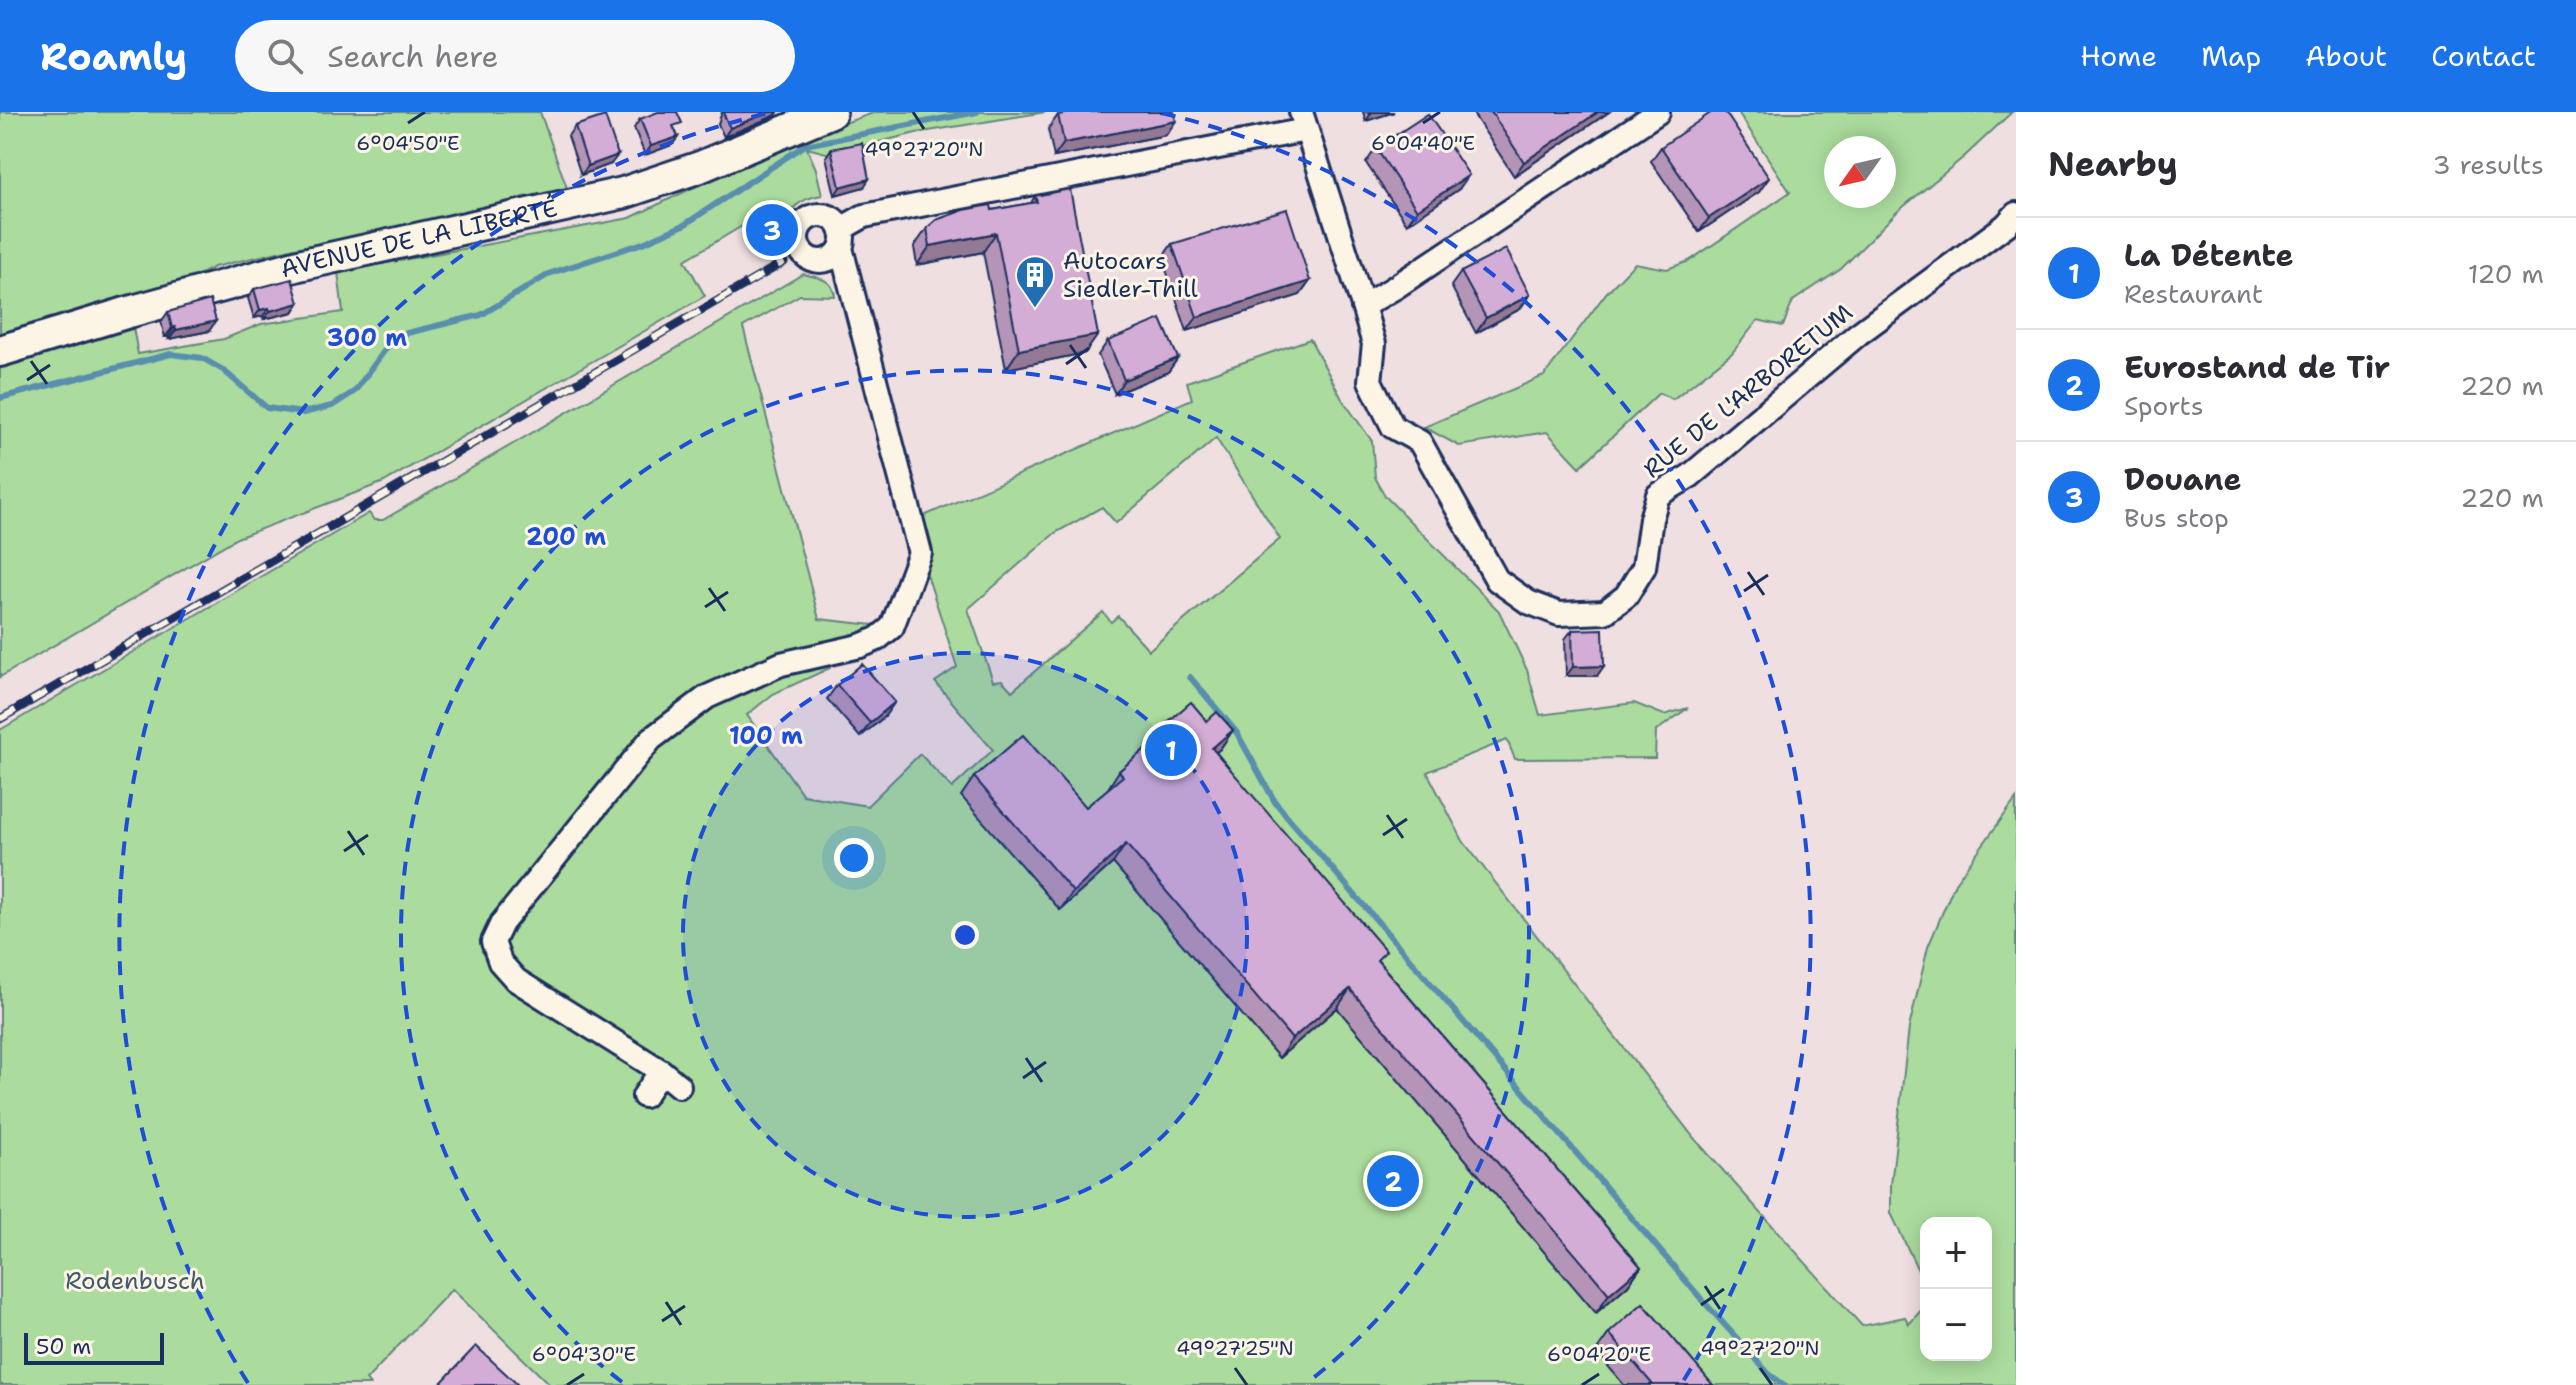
<!DOCTYPE html>
<html lang="en">
<head>
<meta charset="utf-8">
<style>
  body { margin:0; font-family:"Shantell Sans",sans-serif; background:#f7f7f7; color:#2b2b33 }
  .controls { position:absolute; right:24px; bottom:24px; display:grid; overflow:hidden; border-radius:16px; box-shadow:0 4px 20px #0003 }
  .controls button { width:72px; height:72px; display:grid; place-items:center; padding:0; border:0; border-bottom:2px solid #e1e1e2; background:#fff; color:#2b2b33; font:40px sans-serif }
  .compass { position:absolute; left:1824px; top:24px; width:72px; height:72px; border-radius:50%; background:#fff; box-shadow:0 4px 20px #0003; rotate:236deg }
  .scale { position:absolute; left:24px; bottom:20px; width:140px; box-sizing:border-box; padding-left:8px; border:4px solid #1b2f5e; border-top:0; font-size:22px; line-height:28px; white-space:nowrap; color:#1b2f5e; -webkit-text-stroke:6px #fcf5e5; paint-order:stroke }
  .you { position:absolute; left:854px; top:746px; width:28px; height:28px; margin:-20px; border:6px solid #fff; border-radius:50%; background:#1a73e8; box-shadow:0 0 0 12px #1a73e833 }
  .badge { display:grid; place-items:center; width:52px; height:52px; border-radius:50%; background:#1a73e8; color:#fff; font-size:26px; font-weight:700 }
  .pin { position:absolute; translate:-50% -50%; border:4px solid #fff; box-shadow:0 2px 8px #0006 }
  .list { margin:0; padding:0; list-style:none }
  h2 { display:flex; justify-content:space-between; align-items:center; height:104px; margin:0; padding:0 32px; font-size:34px }
  h2 small { font-size:26px; font-weight:400; color:#7c7c81 }
  .list li { display:grid; grid-template-columns:52px 1fr auto; gap:24px; align-items:center; box-sizing:border-box; height:112px; padding:0 32px; border-top:2px solid #e1e1e2 }
  .list b { display:block; font-size:30px; white-space:nowrap }
  .list p { margin:0; font-size:26px; white-space:nowrap; color:#7c7c81 }
  .list em { font-size:26px; font-style:normal; color:#7c7c81 }
  .icon { flex:none; width:44px; height:44px; fill:none; stroke:currentColor; stroke-width:2; stroke-linecap:round; stroke-linejoin:round }
  .map { position:relative; flex:none; width:2016px; height:1273px; overflow:hidden }
  header { display:flex; align-items:center; gap:48px; box-sizing:border-box; height:112px; padding:0 40px; background:#1a73e8; color:#fff }
  header strong { font-size:38px }
  nav { display:flex; gap:44px; margin-inline-start:auto; font-size:28px }
  .search { width:560px; height:72px; background:#f7f7f7; display:flex; align-items:center; gap:20px; box-sizing:border-box; padding:0 28px; border-radius:44px; color:#7c7c81; font-size:30px }
  main { display:flex }
  aside { flex:1; background:#fff }
  .map>svg:first-child { display:block }
</style>
</head>
<body>
<header>
<strong>Roamly</strong>
<div class="search"><svg class="icon" aria-label="search" viewBox="0 0 24 24"><circle cx="10" cy="10" r="6"/><path d="M15 15l6 6"/></svg>Search here</div>
<nav><a>Home</a><a>Map</a><a>About</a><a>Contact</a></nav>
</header>
<main>
<div class="map">
<svg width="2016" height="1273" viewBox="0 0 2016 1273">
  <rect width="100%" height="100%" fill="#f0dfe0"/>
  <filter id="ink" filterUnits="userSpaceOnUse"><feTurbulence type="fractalNoise" baseFrequency=".0125" numOctaves="2"/><feDisplacementMap in="SourceGraphic" scale="16" xChannelSelector="R" yChannelSelector="G"/><feConvolveMatrix kernelMatrix="1 2 1 2 8 2 1 2 1" color-interpolation-filters="sRGB"/></filter>
  <g filter="url(#ink)">
    <!-- green -->
    <g fill="#abdc9d" stroke="#63867e" stroke-width="2" fill-rule="evenodd">
      <path d="M0,0h540l27,76 -66,21 -206,39 -81,19 -25,13 -27,7 -32,25 8,42 86,-15 37,-15 82,-12 -5,-40 292,-54 152,-73 94,-33h170l-130,21 -86,21 -23,-6 9,21 6,26c-21,3 -33,14 -42,32l-10,-1 -11,-10 -74,44 20,36 -321,186 -147,56 -237,139z"/>
      <path d="M1738,0h274l-47,44 -68,56 -56,57 -48,32 -10,25 -25,-6 -26,33 -59,46 -14,-6 -79,74 -33,-35 -88,14 -35,-19 120,-51 63,-84 28,-29 32,6 22,-8 101,-69zM1836,36h48v48h-48z"/>
      <path d="M803,162c14,3 30,5 32,22l-35,-1 -57,32 76,292 73,8 -67,26 5,15 -57,26 -26,21 56,80 64,11 53,-52 32,34 41,-38 -58,-68 22,-15 -47,-145 282,-123 -5,-17 123,-43 32,60 30,42 3,36 10,19 114,115 28,59 13,45 94,-12 30,12 24,-7 -32,23 -1,27 -140,1 -8,-19 -80,32 36,69 231,297 168,188 43,-9 4,7 15,-17v-24l-33,-70v-28l18,-157 19,-81 27,-64 61,-84v586h-1466l-98,-96 -86,91 4,5h-370v-655l369,-217 5,7h9zM1216,326l64,101 -131,111 -31,-34 -7,6 -8,-10 -91,79 -10,-11 -9,1 -25,-72 87,-76 47,-26 14,16zM1926,1111h60v132h-60z"/>
    </g>
    <g fill="none" stroke-linecap="round" stroke-linejoin="round">
      <!-- stream -->
      <g stroke="#598eae" stroke-width="6">
        <path d="M0,286l171,-44 31,4 21,12 44,38 36,5 29,-7 23,-15 40,-55 86,-21 70,-42 92,-30 41,-18 121,-80 172,-33"/>
        <path d="M1190,565l47,56 38,69 429,500 65,72 15,11"/>
      </g>
      <defs>
        <g id="street">
          <path d="M1301,0l62,194 31,-18 264,-176"/>
          <circle cx="820" cy="126" r="23"/>
          <path d="M841,117l23,-13 442,-86"/>
          <path d="M1363,194l11,38 -4,37 23,46 27,15 77,138 31,22 31,12 46,-2 21,-16 18,-29 7,-48 7,-24 32,-19 168,-142 148,-109 10,-11"/>
          <path d="M661,959l18,15"/>
          <path d="M644,984l17,-25 -145,-91 -16,-18 -7,-20 9,-19 149,-184 56,-42 74,-33 79,-18 17,-7 15,-12 28,-74 -79,-305"/>
        </g>
        <g id="secondary">
          <path id="s1" d="M0,239l129,-39 170,-47 324,-72 77,-26 131,-55"/>
        </g>
      </defs>
      <!-- street casing -->
      <use href="#street" stroke="#1b2f5e" stroke-width="28"/>
      <!-- secondary casing -->
      <use href="#secondary" stroke="#1b2f5e" stroke-width="36"/>
      <!-- street -->
      <use href="#street" stroke="#fcf5e5" stroke-width="22"/>
      <!-- secondary -->
      <use href="#secondary" stroke="#fcf5e5" stroke-width="30"/>
      <defs>
        <path id="rail" d="M0,607l784,-457"/>
      </defs>
      <!-- rail casing -->
      <use href="#rail" stroke="#1b2f5e" stroke-width="9"/>
      <!-- rail -->
      <use href="#rail" stroke="#fcf5e5" stroke-width="6" stroke-dasharray="18" stroke-linecap="butt"/>
    </g>
    <!-- wall -->
    <g fill="#b595b7" stroke="#1b2f5e" stroke-width="2">
      <path d="M722,0h56l-2,3 -52,22 -6,-13z"/>
      <path d="M1363,0h31l-28,9z"/>
      <path d="M1472,0h137l-95,64z"/>
      <path d="M1058,3l108,20 -112,22 -6,-28z"/>
      <path d="M640,7l36,13 2,5 -6,8 -27,10 -11,-27z"/>
      <path d="M575,14l36,38 -30,11 -13,-39z"/>
      <path d="M1661,35l98,45 -60,40 -48,-71z"/>
      <path d="M1376,36l83,41 -52,35 -41,-61z"/>
      <path d="M831,37l33,38 -29,8 -9,-38z"/>
      <path d="M1035,84l50,157 -79,16 -23,-117 -66,13 -3,-18 13,-19 65,-18 39,-7z"/>
      <path d="M1172,132l138,37 -10,14 -113,36 -25,-73z"/>
      <path d="M1461,160l59,37 -44,24 -25,-47z"/>
      <path d="M254,177l45,14 -6,9 -29,7 -1,-3 -9,2 -6,-20z"/>
      <path d="M168,200l41,19 -40,8 -1,-2h-3l-4,-15z"/>
      <path d="M1108,229l70,17 -10,14 -53,22 -17,-39z"/>
      <path d="M1572,518l25,46h-31l-1,-37z"/>
      <path d="M837,573l48,31 -25,21 -33,-38z"/>
      <path d="M1207,609l26,9 -13,19 -4,3 163,210 262,305 -13,18 -32,28 -259,-305 -58,50 -166,-195 -53,47 -99,-114 13,-19 112,30 21,-17 12,-19 24,-20 12,-18z"/>
      <path d="M1609,1221l104,52h-89l-28,-33z"/>
    </g>
    <!-- shaded-wall -->
    <g fill="#947995" stroke="#1b2f5e" stroke-width="2">
      <path d="M769,0h9l-2,3 -52,22 6,-9z"/>
      <path d="M1372,0h22l-28,9z"/>
      <path d="M1598,0h11l-95,64 10,-14z"/>
      <path d="M1176,9l-10,14 -112,22 10,-14z"/>
      <path d="M678,25l-6,8 -27,10 6,-9z"/>
      <path d="M618,43l-7,9 -30,11 7,-9z"/>
      <path d="M1469,63l-10,14 -52,35 10,-14z"/>
      <path d="M1769,66l-10,14 -60,40 10,-14z"/>
      <path d="M869,67l-5,8 -29,8 5,-8z"/>
      <path d="M996,121l-13,19 -66,13 13,-19z"/>
      <path d="M1310,169l-10,14 -113,36 10,-14z"/>
      <path d="M1530,183l-10,14 -44,24 10,-15z"/>
      <path d="M299,191l-6,9 -29,7 6,-8z"/>
      <path d="M269,196l-6,8 -9,2 6,-8z"/>
      <path d="M216,209l-7,10 -40,8 7,-9z"/>
      <path d="M175,215l-7,10h-3l7,-9z"/>
      <path d="M1098,223l-13,18 -79,16 13,-19z"/>
      <path d="M1178,246l-10,14 -53,22 9,-14z"/>
      <path d="M1604,554l-7,10h-31l7,-9z"/>
      <path d="M895,590l-10,14 -25,21 10,-14z"/>
      <path d="M1233,618l-13,19 -21,17 13,-18z"/>
      <path d="M1126,732l-13,19 -53,47 13,-18z"/>
      <path d="M1350,877l-13,19 -58,50 13,-19z"/>
      <path d="M1641,1155l-13,18 -32,28 13,-19z"/>
    </g>
    <!-- building -->
    <g fill="#d3add5" stroke="#1b2f5e" stroke-width="2">
      <path d="M658,0h19l5,11 -9,3 5,11 -27,9 -11,-27z"/>
      <path d="M725,0h44l-39,16 -6,-13z"/>
      <path d="M1074,0h100l2,9 -112,22 -6,-28z"/>
      <path d="M1491,0h107l-74,50z"/>
      <path d="M1712,0h13l44,66 -60,40 -48,-71z"/>
      <path d="M1428,2l41,61 -52,35 -41,-62z"/>
      <path d="M605,4l13,39 -30,11 -13,-40z"/>
      <path d="M862,31l7,36 -29,8 -9,-38z"/>
      <path d="M1070,77l28,146 -79,15 -23,-117 -66,13 -3,-18 9,-8 28,-10 27,-5 1,5 45,-8 -2,-6z"/>
      <path d="M1287,97l23,72 -113,36 -25,-73z"/>
      <path d="M1506,137l24,46 -44,23 -25,-46z"/>
      <path d="M292,167l7,24 -29,8 -1,-3 -9,2 -6,-21z"/>
      <path d="M210,188l6,21 -40,9 -1,-3 -3,1 -4,-16z"/>
      <path d="M1161,207l17,39 -54,22 -16,-39z"/>
      <path d="M1603,517l1,37 -31,1 -1,-37z"/>
      <path d="M862,552l33,38 -25,21 -33,-38z"/>
      <path d="M1191,590l16,19 10,-9 16,18 -21,18 174,203 -9,9 264,307 -32,27 -259,-305 -58,50 -166,-195 -53,48 -99,-115 49,-42 63,72 37,-31 -4,-5 36,-30v-8z"/>
      <path d="M1643,1191l70,82h-60l-44,-52z"/>
      <path d="M476,1234l41,38 -1,1h-77z"/>
    </g>
  </g>
  <!-- ticks -->
  <path fill="none" stroke="#1b2f5e" stroke-width="3" d="M913,0l11,17M408,11l17,-11M1423,11l17,-11M1070,233l16,23M31,249l16,23M1066,252l23,-16M27,268l23,-15M1748,460l16,23M709,476l16,23M1744,479l24,-16M705,495l23,-15M1387,703l16,23M348,719l16,24M1383,723l24,-16M344,739l24,-16M1026,946l16,24M1023,966l23,-16M1705,1174l15,23M666,1190l15,23M1701,1193l23,-16M662,1209l23,-15M1235,1256l12,17M1760,1256l12,17M567,1273l17,-11M1582,1273l17,-11"/>
  <!-- distance rings -->
  <circle cx="965" cy="823" r="282" fill="#1d4ed8" fill-opacity=".12"/>
  <g fill="none" stroke="#1d4ed8" stroke-width="4" stroke-dasharray="14 10">
    <circle cx="965" cy="823" r="282"/>
    <path d="M622 1270A564 564 0 1 1 1308 1270"/>
    <path d="M248 1271A845 845 0 0 1 768 1M1162 1A845 845 0 0 1 1682 1271"/>
  </g>
  <!-- icons -->
  <defs>
    <symbol id="building-pin" viewBox="-11 -11 22 30"><path d="M0 17L-7.5 6A9.5 9.5 0 1 1 7.5 6Z" fill="#1f6fb2" stroke="#fcf5e5"/><path d="M-4-6H4V6H1V3H-1V6H-4ZM-2.5-4.3h1.7v1.8h-1.7ZM.8-4.3h1.7v1.8H.8ZM-2.5-1h1.7V.8h-1.7ZM.8-1h1.7V.8H.8Z" fill="#fff"/></symbol>
  </defs>
  <g fill-rule="evenodd">
    <use href="#building-pin" x="1013" y="141" width="44" height="60"/>
  </g>
  <g text-anchor="middle" dominant-baseline="central" stroke-width="6" stroke-linejoin="round" paint-order="stroke">
    <!-- street labels -->
    <g font-size="24" fill="#1b2f5e" stroke="#fcf5e5">
      <text stroke="none"><textPath href="#s1" startOffset="434">AVENUE DE LA LIBERTÉ</textPath></text>
      <text transform="translate(1748 279) rotate(-39)">RUE DE L'ARBORETUM</text>
    </g>
    <!-- poi labels -->
    <g font-size="24" fill="#1b2f5e" stroke="#fcf5e5" text-anchor="start">
      <text x="1063" y="149">Autocars<tspan x="1063" dy="28">Siedler-Thill</tspan></text>
    </g>
    <!-- park labels -->
    <g font-size="24" fill="#3f5a6e" stroke="#fcf5e5">
      <text x="135" y="1169">Rodenbusch</text>
    </g>
  </g>
  <g font-size="20" text-anchor="middle" fill="#1b2f5e" stroke="#fcf5e5" stroke-width="6" stroke-linejoin="round" paint-order="stroke">
    <text x="408" y="38">6°04'50"E</text>
    <text x="1423" y="38">6°04'40"E</text>
    <text x="924" y="44">49°27'20"N</text>
    <text x="1235" y="1243">49°27'25"N</text>
    <text x="1760" y="1243">49°27'20"N</text>
    <text x="584" y="1249">6°04'30"E</text>
    <text x="1599" y="1249">6°04'20"E</text>
  </g>
  <circle cx="965" cy="823" r="12" fill="#1d4ed8" stroke="#fcf5e5" stroke-width="4"/>
  <g font-size="24" text-anchor="middle" font-weight="bold" fill="#1d4ed8" stroke="#fcf5e5" stroke-width="6" stroke-linejoin="round" paint-order="stroke">
    <text x="367" y="234">300 m</text>
    <text x="566" y="433">200 m</text>
    <text x="766" y="632">100 m</text>
  </g>
</svg>
<div class="controls">
<button>+</button>
<button>−</button>
</div>
<svg class="compass" viewBox="-18 -18 36 36"><path d="M0-13l5 13h-10z" fill="#e53935"/><path d="M0 13l5-13h-10z" fill="#7c7c81"/></svg>
<div class="scale">50 m</div>
<div class="you"></div>
<div class="pin badge" style="left:1171px;top:638px">1</div>
<div class="pin badge" style="left:1393px;top:1069px">2</div>
<div class="pin badge" style="left:772px;top:118px">3</div>
</div>
<aside>
<h2>Nearby<small>3 results</small></h2>
<ul class="list">
<li><span class="badge">1</span><div><b>La Détente</b><p>Restaurant</p></div><em>120 m</em></li>
<li><span class="badge">2</span><div><b>Eurostand de Tir</b><p>Sports</p></div><em>220 m</em></li>
<li><span class="badge">3</span><div><b>Douane</b><p>Bus stop</p></div><em>220 m</em></li>
</ul>
</aside>
</main>
</body>
</html>
